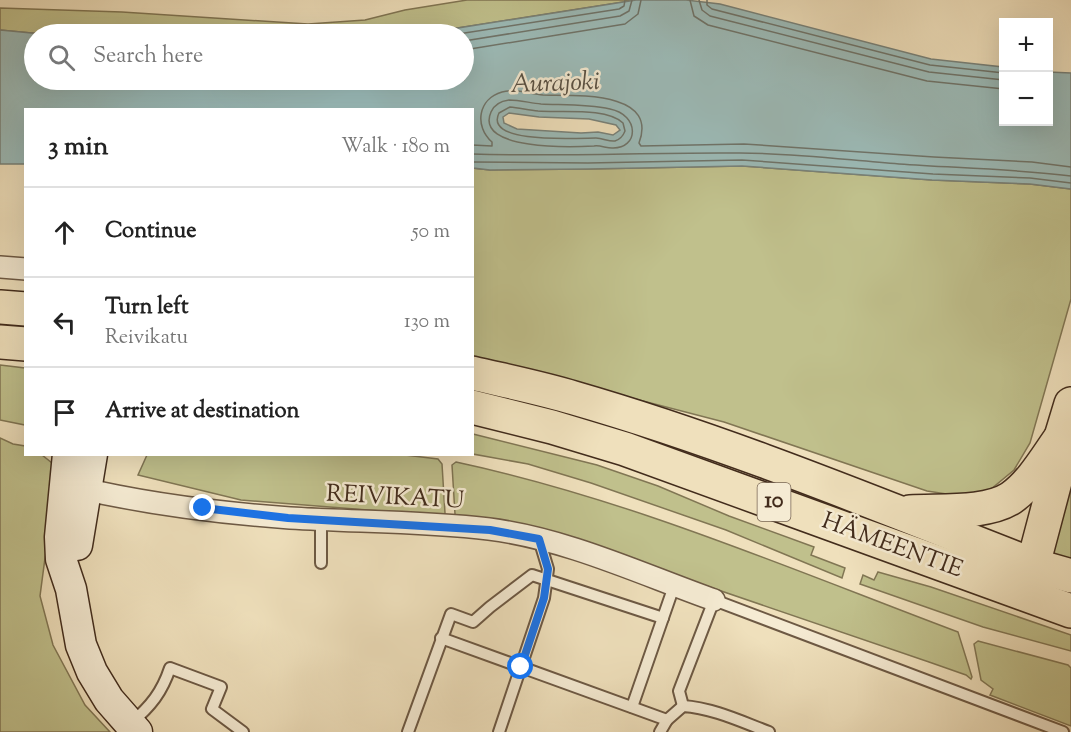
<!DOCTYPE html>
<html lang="en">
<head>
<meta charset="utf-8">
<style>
  body { margin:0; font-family:"Sorts Mill Goudy",serif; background:#f6f6f6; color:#222 }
  .controls { position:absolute; right:18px; top:18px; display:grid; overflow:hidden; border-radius:0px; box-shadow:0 6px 24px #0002 }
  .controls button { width:54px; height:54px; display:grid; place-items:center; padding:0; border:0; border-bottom:2px solid #e0e0e0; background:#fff; color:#222; font:30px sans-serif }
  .stop { position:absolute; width:18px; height:18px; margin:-14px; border:4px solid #1a73e8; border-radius:50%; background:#fff }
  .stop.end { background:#1a73e8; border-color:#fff; box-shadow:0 2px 6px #0008 }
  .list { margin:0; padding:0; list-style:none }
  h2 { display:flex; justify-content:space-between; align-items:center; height:78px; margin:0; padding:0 24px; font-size:26px }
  h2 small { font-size:20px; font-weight:400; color:#767676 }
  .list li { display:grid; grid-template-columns:39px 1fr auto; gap:18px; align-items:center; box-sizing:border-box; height:90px; padding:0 24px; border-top:2px solid #e0e0e0 }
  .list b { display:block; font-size:22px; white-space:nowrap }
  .list p { margin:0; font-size:20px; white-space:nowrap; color:#767676 }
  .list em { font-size:20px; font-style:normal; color:#767676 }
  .icon { flex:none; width:33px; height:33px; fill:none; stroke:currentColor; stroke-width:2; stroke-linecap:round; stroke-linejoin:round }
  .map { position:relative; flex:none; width:1071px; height:732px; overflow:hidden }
  .search { position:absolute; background:#fff; box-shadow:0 6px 24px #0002; left:24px; top:24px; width:450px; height:66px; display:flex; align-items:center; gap:15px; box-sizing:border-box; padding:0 21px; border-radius:33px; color:#767676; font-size:22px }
  .panel { position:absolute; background:#fff; box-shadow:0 6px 24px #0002; left:24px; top:108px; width:450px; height:348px; border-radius:0px }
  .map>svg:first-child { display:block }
</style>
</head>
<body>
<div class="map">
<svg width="1071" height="732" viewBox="0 0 1071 732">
  <rect width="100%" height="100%" fill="#efe0bc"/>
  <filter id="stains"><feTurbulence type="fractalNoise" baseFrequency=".00333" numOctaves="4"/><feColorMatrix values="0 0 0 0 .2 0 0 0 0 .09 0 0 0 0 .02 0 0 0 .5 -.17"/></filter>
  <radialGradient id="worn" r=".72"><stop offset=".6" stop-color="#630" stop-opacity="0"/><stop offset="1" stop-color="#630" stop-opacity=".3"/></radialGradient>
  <!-- green -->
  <g fill="#c0c08c" stroke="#817654" stroke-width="1.5">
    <path d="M467,0h169l-217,34h-377l-42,-4v-22l122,4 186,12 57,-4 40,-10z"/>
    <path d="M742,166l190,14 98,4 41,5v110l-41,144 -16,27 -23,19 -25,8 -39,-6 -203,-69 -251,-65 -1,-189 18,2 98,-1z"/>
    <path d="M0,365l25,3v57l-25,-5z"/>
    <path d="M473,434l124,31 61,21 71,30 85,31 -3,8 34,13 -3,10 -116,-48 -135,-47 -63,-19 -55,-10z"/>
    <path d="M0,438l13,6 12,2 1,8 16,1 15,12 -17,129 13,49 32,60 25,27h-110z"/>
    <path d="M147,455h258l33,4 4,5 3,49 -1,3 -203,-16 -103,-25z"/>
    <path d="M456,462c173,37 337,108 502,170l14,45 -1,2 -5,-4 -37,-13 -360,-123 -111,-22 -3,-3 -3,-49z"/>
    <path d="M1071,466v95l-24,-8z"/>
    <path d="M878,572l53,15 140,48v16l-88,-24 -123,-43 3,-9 11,5z"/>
    <path d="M978,641l90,24 3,3v58l-81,-31 3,-6 -12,-9 -7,-36z"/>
  </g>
  <!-- water -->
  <path fill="#9cbbb8" stroke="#78827a" stroke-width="1.5" fill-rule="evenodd" d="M636,0h50l34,4 211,55 72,8 1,55h44l1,-50 22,1v116l-41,-5 -98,-4 -190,-14 -154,3 -98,1 -17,-2 -1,-58h-446l-1,54h-25v-134l42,4h-8v46h430v-46h-44zM509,113l30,4 50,2 27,6 4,5 -7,5 -15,-3 -17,1 -64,-4 -13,-6 -1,-6z"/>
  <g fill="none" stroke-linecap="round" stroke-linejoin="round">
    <!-- shore -->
    <g stroke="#6f746a" stroke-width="1.5">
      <path d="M690,0l4,16 14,9 219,56 77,8"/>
      <path d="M699,0l3,10 8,6 219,56 75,8"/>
      <path d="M707,0v5l5,4 218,56 74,8"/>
      <path d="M458,34l161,-25 5,-3 1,-6"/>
      <path d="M464,41l156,-25 9,-5 3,-11"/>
      <path d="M464,50l161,-26 13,-10 3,-14"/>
      <path d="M509,100c11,0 21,3 32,4 23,1 46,0 69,5 30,6 29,40 2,39 -6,0 -12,-3 -18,-2 -20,1 -120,5 -103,-34 3,-7 10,-11 18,-12z"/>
      <path d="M510,107c9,1 19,3 28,4 23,2 68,-4 85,12l2,8c-2,5 -4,8 -10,10 -6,1 -12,-3 -19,-3 -16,0 -113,7 -97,-25z"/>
      <path d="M472,145l20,1v-4c-18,-16 -14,-43 10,-50 13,-4 28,2 41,3 30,1 116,-5 96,48l2,3 103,-2 190,13 98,5 39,5"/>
      <path d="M472,154c90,3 179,-2 268,-1 53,0 106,7 159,11 57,4 115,5 172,12"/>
      <path d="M472,162l116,1 154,-3 191,14 97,4 41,5"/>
    </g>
    <defs>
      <g id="lane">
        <path d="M321,563v-44"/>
        <path d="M441,638l226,82"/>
        <path d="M683,706l-4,-15 35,-91 349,132"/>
        <path d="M632,707l42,-121"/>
        <path d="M131,723c20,-17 31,-31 39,-55l51,19 -9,22 31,23"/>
        <path d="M408,732l43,-118 22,8 17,-15 42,-32 131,43"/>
        <path d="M499,732l45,-134 4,-29 -9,-30"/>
        <path d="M660,732l7,-12 16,-14c30,2 59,16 86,26"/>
      </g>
      <g id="street">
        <path d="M0,267l26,2"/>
        <path d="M75,487c67,16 145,26 215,31 66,4 133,3 199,11 78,10 152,45 225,71"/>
      </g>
      <g id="secondary">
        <path d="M68,454l-8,83 1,22 10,30 10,56 11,27 17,28 28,32"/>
        <path d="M77,545l15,-91"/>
      </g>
      <g id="highway">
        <path d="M0,307l26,2"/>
        <path d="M0,342l26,2"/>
        <path d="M472,373c34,8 69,15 102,25 156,45 307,108 459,167l38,11"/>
        <path d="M472,407l80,20 73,22 446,162"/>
        <path d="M910,512c29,-2 77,2 101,-14 20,-14 34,-38 48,-58"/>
        <path d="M1035,587l-2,-22 23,-87 5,-41 10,-33"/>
      </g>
    </defs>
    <!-- lane casing -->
    <use href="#lane" stroke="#6d5944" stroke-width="14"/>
    <!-- street casing -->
    <use href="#street" stroke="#6d5944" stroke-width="24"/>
    <!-- secondary casing -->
    <use href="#secondary" stroke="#422c1c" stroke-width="33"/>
    <!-- highway casing -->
    <use href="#highway" stroke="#422c1c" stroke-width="36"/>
    <!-- lane -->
    <use href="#lane" stroke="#f5ebd3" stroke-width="10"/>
    <!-- street -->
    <use href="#street" stroke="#f5ebd3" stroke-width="21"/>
    <!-- secondary -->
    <use href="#secondary" stroke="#f5ebd3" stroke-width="30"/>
    <!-- highway -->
    <use href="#highway" stroke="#efe0bc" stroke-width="33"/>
  </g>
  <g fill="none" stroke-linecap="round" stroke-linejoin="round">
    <!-- route -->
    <path stroke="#1a73e8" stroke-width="8" d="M203,508l85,10 202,12 49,9 9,30 -4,29 -23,69"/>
  </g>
  <g text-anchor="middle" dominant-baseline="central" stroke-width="5" stroke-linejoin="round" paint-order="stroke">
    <!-- shield labels -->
    <rect fill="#f5ebd3" stroke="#786553" stroke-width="1.5" x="757.5" y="483" width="33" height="38" rx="4.5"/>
    <g font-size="22" font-weight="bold" fill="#422c1c">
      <text x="774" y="502">10</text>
    </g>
    <!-- street labels -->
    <g font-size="24" fill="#422c1c" stroke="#f5ebd3">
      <text transform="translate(395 498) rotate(3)">REIVIKATU</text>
      <text transform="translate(892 546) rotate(20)">HÄMEENTIE</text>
    </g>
    <!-- water labels -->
    <g font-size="26" font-style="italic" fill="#585043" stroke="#f5ebd3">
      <text transform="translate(555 84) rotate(-2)">Aurajoki</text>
    </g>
  </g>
  <rect width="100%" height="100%" filter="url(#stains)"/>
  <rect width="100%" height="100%" fill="url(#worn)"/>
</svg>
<div class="controls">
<button>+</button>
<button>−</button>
</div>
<div class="stop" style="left:521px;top:667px"></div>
<div class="stop end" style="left:203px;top:508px"></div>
<div class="search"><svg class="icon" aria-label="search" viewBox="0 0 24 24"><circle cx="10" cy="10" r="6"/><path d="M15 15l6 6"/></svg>Search here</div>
<section class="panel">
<h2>3 min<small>Walk · 180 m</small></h2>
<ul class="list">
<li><svg class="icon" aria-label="ahead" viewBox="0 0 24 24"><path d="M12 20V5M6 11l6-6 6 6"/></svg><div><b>Continue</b></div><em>50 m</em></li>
<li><svg class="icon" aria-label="left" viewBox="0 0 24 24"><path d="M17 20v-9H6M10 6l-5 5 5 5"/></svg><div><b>Turn left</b><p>Reivikatu</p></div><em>130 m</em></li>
<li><svg class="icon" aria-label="arrive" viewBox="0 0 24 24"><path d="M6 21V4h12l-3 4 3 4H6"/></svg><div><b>Arrive at destination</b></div></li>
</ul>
</section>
</div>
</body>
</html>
